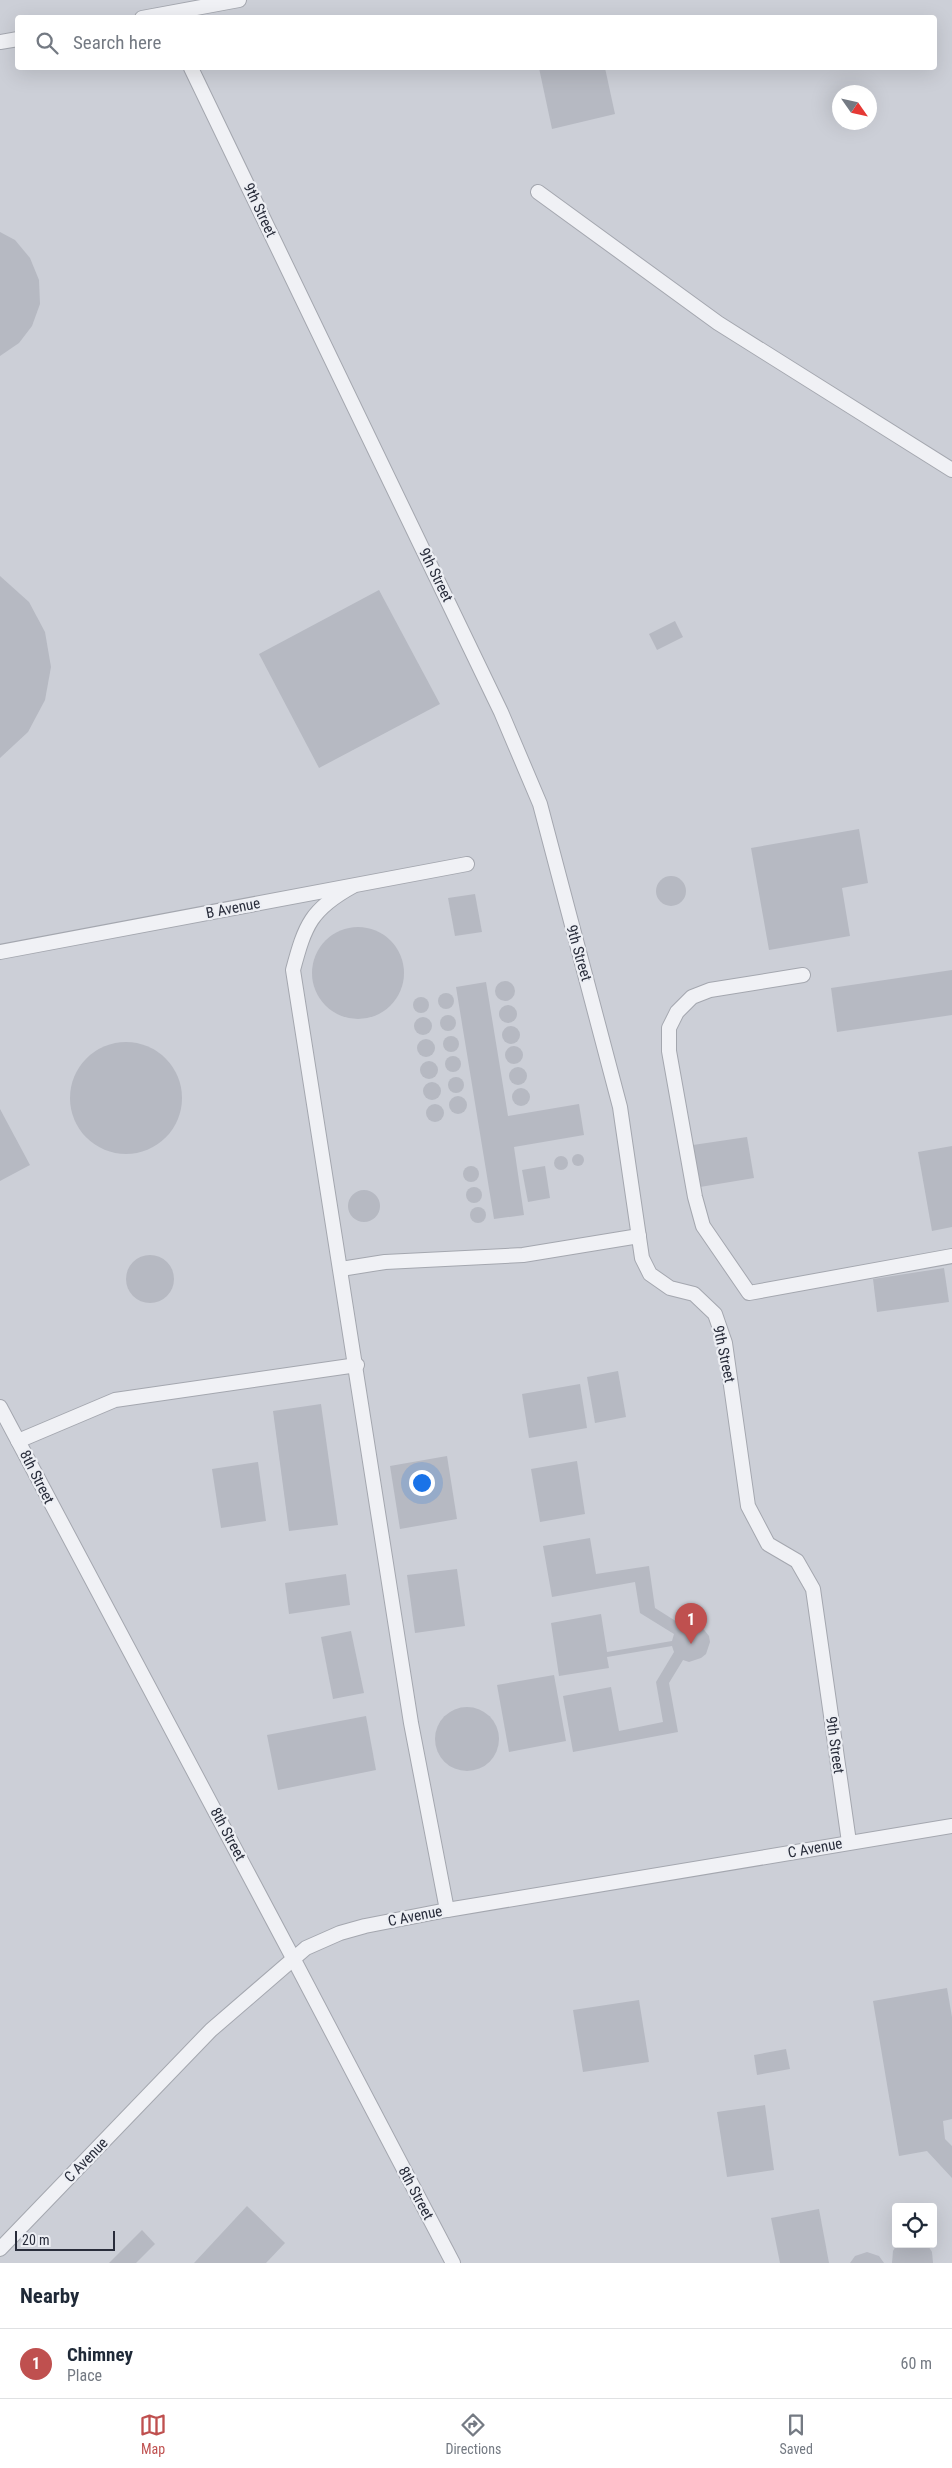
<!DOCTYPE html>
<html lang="en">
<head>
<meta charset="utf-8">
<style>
  body { margin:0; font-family:"Roboto Condensed",sans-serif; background:#f6f6f7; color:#1f2937 }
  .controls { position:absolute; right:15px; bottom:15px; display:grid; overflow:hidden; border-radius:5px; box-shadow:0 5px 20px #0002 }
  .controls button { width:45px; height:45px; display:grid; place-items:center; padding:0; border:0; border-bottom:1px solid #e0e1e3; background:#fff; color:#1f2937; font:25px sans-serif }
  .compass { position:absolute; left:832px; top:85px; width:45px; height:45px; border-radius:50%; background:#fff; box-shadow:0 5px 20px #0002; rotate:124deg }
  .scale { position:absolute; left:15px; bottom:12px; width:100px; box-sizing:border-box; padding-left:5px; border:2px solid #292d3b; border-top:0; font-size:14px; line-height:18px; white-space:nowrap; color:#292d3b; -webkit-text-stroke:4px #edeff4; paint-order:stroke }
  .you { position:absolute; left:421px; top:1482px; width:18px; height:18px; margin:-12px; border:4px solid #fff; border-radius:50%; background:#1a73e8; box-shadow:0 0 0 8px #1a73e833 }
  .badge { display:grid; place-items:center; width:32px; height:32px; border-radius:50%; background:#bf504f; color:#fff; font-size:16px; font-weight:700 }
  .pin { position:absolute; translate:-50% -41px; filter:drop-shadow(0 1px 2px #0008) }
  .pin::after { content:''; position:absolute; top:26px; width:18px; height:15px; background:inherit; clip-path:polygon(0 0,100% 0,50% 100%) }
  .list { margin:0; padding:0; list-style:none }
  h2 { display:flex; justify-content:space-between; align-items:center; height:65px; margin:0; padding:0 20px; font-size:21px }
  h2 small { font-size:16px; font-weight:400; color:#747a83 }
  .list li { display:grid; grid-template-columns:32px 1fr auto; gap:15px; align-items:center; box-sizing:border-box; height:70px; padding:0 20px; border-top:1px solid #e0e1e3 }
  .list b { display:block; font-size:19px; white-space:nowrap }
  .list p { margin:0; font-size:16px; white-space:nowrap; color:#747a83 }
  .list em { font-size:16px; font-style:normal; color:#747a83 }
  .icon { flex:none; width:28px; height:28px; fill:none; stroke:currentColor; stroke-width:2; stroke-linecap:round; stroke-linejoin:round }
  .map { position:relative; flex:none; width:952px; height:2263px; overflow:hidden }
  .search { position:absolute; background:#fff; box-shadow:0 5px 20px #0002; left:15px; right:15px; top:15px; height:55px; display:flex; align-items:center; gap:12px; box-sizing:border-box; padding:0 18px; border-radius:5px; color:#747a83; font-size:19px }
  .sheet { height:135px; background:#fff }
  nav { display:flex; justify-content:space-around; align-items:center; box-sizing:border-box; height:70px; border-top:1px solid #e0e1e3; background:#fff; font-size:14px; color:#747a83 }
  nav a { display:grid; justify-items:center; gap:2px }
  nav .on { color:#bf504f }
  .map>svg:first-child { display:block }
</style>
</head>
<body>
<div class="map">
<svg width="952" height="2263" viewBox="0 0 952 2263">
  <rect width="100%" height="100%" fill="#dee0e6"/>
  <!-- built -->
  <path fill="#cccfd7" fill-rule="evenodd" d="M0,0h952v2263h-952zM18,18h916v50h-916zM840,92h30v30h-30zM896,2207h37v37h-37z"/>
  <!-- building -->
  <g fill="#b6b9c2">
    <path d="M539,68h66l10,46 -63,15z"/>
    <path d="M0,232l15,8 15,18 9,22 1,24 -8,22 -13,17 -19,13z"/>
    <path d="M0,576l29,26 16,30 6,35 -6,33 -17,32 -28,26z"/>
    <path d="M379,590l61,114 -121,64 -60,-114z"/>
    <path d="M675,621l8,16 -26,13 -8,-16z"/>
    <path d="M859,829l9,54 -26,5 8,48 -81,14 -18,-102z"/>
    <circle cx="671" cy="891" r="15"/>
    <path d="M475,894l7,38 -27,4 -7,-38z"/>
    <circle cx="358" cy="973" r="46"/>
    <path d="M952,970v45l-115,17 -6,-44z"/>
    <circle cx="505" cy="991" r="10"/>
    <path d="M486,982l22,134 71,-12 5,31 -70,12 10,68 -30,4 -38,-232z"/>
    <circle cx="446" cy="1001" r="8"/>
    <circle cx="421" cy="1005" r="8"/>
    <circle cx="508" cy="1014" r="9"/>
    <circle cx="448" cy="1023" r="8"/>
    <circle cx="423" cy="1026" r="9"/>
    <circle cx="511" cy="1035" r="9"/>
    <circle cx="451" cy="1044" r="8"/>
    <circle cx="426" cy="1048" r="9"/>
    <circle cx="126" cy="1098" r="56"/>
    <circle cx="514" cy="1055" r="9"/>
    <circle cx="453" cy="1064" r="8"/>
    <circle cx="429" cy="1070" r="9"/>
    <circle cx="518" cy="1076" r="9"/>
    <circle cx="456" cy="1085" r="8"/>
    <circle cx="432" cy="1091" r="9"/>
    <circle cx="521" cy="1097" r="9"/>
    <circle cx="458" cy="1105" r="9"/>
    <circle cx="435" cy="1113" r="9"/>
    <path d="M0,1109l30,56 -30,16z"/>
    <path d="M747,1137l7,41 -54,9 -7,-42z"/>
    <path d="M952,1146v81l-20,4 -14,-79z"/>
    <circle cx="578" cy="1160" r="6"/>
    <circle cx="561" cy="1163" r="7"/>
    <circle cx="471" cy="1174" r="8"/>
    <path d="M545,1166l5,32 -22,4 -6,-32z"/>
    <circle cx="474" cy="1195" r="8"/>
    <circle cx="364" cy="1206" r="16"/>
    <circle cx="478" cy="1215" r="8"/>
    <circle cx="150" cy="1279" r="24"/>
    <path d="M944,1268l5,34 -72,10 -4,-33z"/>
    <path d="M618,1371l8,46 -31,6 -8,-46z"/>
    <path d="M580,1384l7,44 -58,10 -7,-44z"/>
    <path d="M321,1404l17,121 -49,6 -16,-120z"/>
    <path d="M447,1456l10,63 -57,10 -10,-63z"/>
    <path d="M577,1461l8,53 -45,8 -9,-53z"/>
    <path d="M258,1462l8,59 -45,7 -9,-59z"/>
    <path d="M590,1538l6,36 53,-8 6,42 27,17 13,-1 6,2 8,10 1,6 -4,12 -5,4 -12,4 -6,-2 -14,23 9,49 -105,20 -10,-56 48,-9 8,44 44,-9 -7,-40 18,-30 -2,-6 -65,11 2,11 -50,8 -8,-53 50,-9 6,38 65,-11 2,-7 -34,-21 -5,-31 -83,15 -9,-51z"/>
    <path d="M457,1569l8,57 -50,7 -8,-58z"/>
    <path d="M346,1574l4,31 -61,9 -4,-31z"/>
    <path d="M351,1631l13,62 -31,6 -12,-62z"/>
    <path d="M554,1675l12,66 -57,11 -12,-67z"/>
    <circle cx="467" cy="1739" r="32"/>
    <path d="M366,1716l10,54 -98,20 -11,-55z"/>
    <path d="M947,1988l5,29v102l-9,2 2,18 7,7v32l-25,-27 -28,5 -26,-155z"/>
    <path d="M639,2000l10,62 -66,10 -10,-62z"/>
    <path d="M786,2049l4,20 -33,6 -3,-20z"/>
    <path d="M765,2105l9,65 -47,7 -10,-65z"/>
    <path d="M247,2206l38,37 -19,20h-72z"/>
    <path d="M819,2209l10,54h-49l-9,-45z"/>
    <path d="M142,2230l13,14 -19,19h-27z"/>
    <path d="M897,2244h30l5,8 1,11h-41l1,-12z"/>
    <path d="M867,2252l12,4 5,7h-34l5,-7z"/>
  </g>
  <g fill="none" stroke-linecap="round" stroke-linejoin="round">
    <defs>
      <g id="service">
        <path d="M142,18l97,-18"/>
        <path d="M0,42l18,-3"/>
        <path d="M191,68l310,644 39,92 80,303 22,151 8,16 20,14 24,6 21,20 10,29 23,163 20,38 29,17 16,28 36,253"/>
        <path d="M538,192l180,131 234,147"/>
        <path d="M353,886c-42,23 -48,39 -60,84l118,753 36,187"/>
        <path d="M0,952l467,-88"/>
        <path d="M803,975l-93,15 -18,7 -15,15 -8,16v23l26,146 8,29 46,67 203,-37"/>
        <path d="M341,1269l44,-7 138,-7 116,-19"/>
        <path d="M0,1407l293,551 160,305"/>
        <path d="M18,1441l97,-41 242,-35"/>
        <path d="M0,2249l211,-219 95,-82 34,-15 25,-7 82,-16 505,-84"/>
      </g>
    </defs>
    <!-- service casing -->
    <use href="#service" stroke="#a4a7af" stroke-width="16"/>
    <!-- service -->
    <use href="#service" stroke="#f0f1f5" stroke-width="14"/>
  </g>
  <g text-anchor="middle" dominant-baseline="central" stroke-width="4.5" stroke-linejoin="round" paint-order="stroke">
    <!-- street labels -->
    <g font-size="15" fill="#292d3b" stroke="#edeff4">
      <text transform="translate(260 210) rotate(65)">9th Street</text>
      <text transform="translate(436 575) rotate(64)">9th Street</text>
      <text transform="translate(233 908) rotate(-11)">B Avenue</text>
      <text transform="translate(579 953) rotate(74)">9th Street</text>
      <text transform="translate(724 1354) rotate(78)">9th Street</text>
      <text transform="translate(37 1477) rotate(63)">8th Street</text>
      <text transform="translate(835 1745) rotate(82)">9th Street</text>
      <text transform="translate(228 1834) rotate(62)">8th Street</text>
      <text transform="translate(815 1848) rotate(-10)">C Avenue</text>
      <text transform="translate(415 1916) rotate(-11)">C Avenue</text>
      <text transform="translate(86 2160) rotate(-46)">C Avenue</text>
      <text transform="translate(416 2193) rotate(62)">8th Street</text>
    </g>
  </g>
</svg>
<div class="controls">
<button><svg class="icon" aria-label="locate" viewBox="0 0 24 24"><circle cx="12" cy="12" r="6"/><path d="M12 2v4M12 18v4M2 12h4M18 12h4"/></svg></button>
</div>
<svg class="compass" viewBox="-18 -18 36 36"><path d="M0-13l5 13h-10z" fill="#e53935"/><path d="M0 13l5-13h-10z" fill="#747a83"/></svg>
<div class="scale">20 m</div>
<div class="you"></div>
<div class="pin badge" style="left:691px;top:1644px">1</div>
<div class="search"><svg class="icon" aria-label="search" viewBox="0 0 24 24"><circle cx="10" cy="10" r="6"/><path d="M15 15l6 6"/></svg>Search here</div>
</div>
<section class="sheet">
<h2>Nearby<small></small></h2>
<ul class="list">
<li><span class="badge">1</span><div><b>Chimney</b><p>Place</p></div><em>60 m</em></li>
</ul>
</section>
<nav>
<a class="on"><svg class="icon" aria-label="map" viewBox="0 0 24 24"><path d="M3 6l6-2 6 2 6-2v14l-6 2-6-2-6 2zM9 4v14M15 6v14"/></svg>Map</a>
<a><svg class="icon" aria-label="directions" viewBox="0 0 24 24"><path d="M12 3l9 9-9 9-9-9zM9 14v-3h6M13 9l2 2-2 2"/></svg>Directions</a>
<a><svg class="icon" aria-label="saved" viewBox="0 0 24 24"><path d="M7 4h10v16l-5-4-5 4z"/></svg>Saved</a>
</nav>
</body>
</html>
